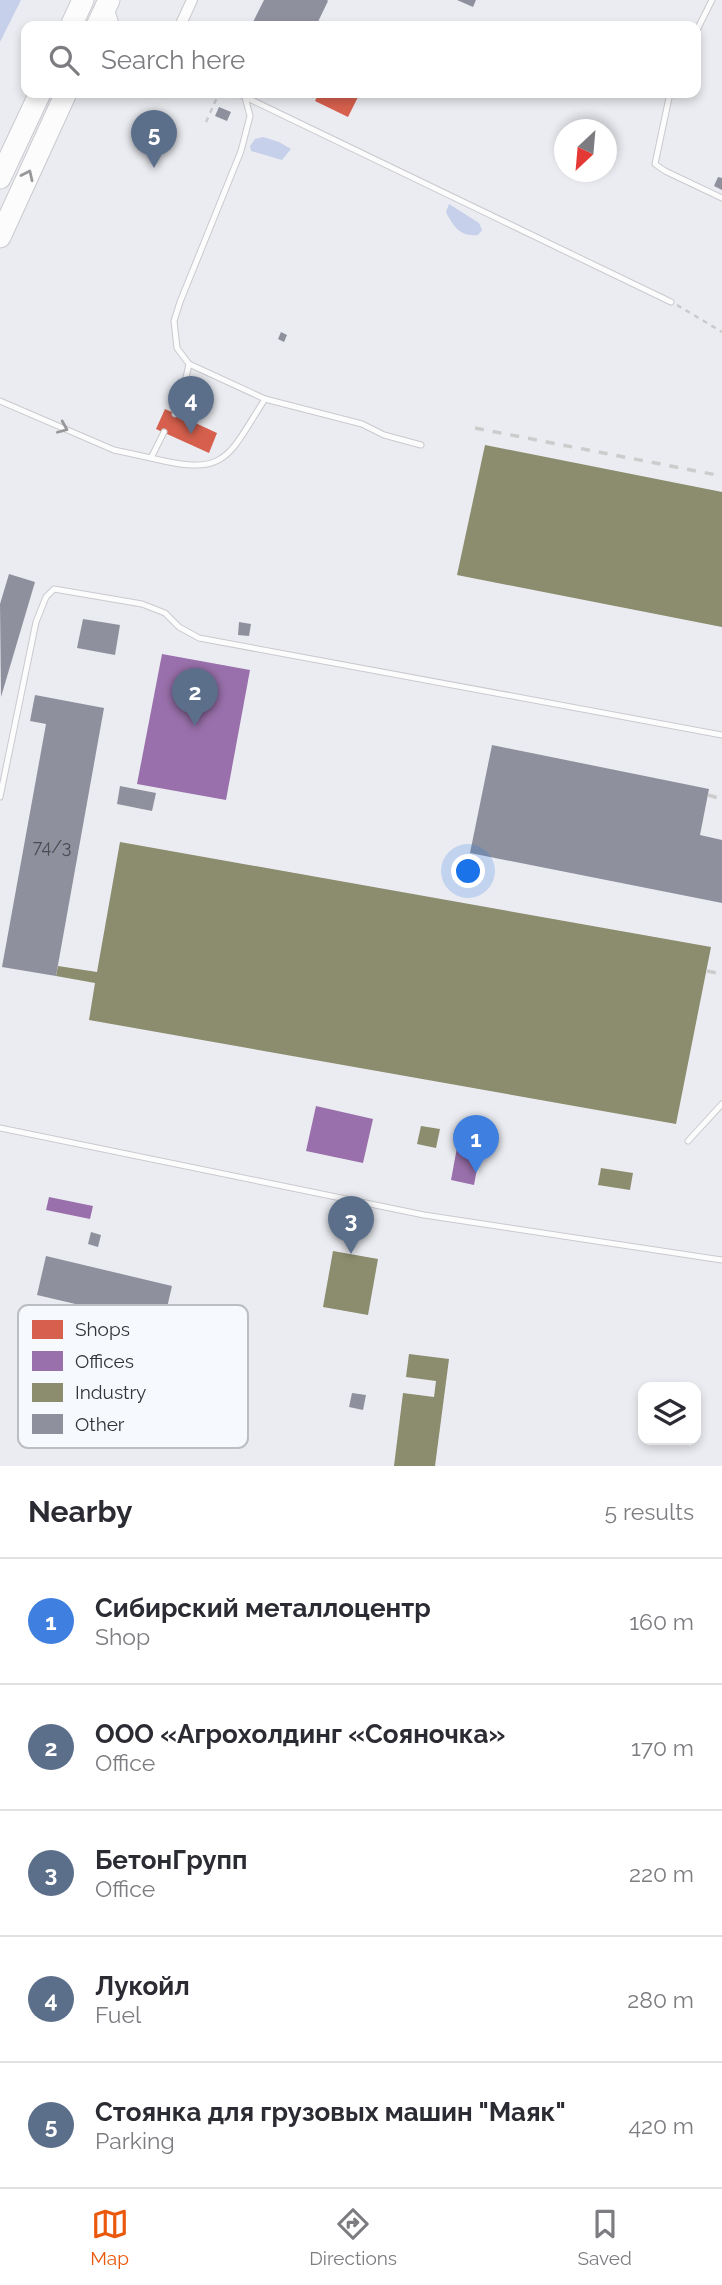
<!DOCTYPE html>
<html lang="en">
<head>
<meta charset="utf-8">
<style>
  body { margin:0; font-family:Raleway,sans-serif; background:#f7f7f7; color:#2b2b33 }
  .controls { position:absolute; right:21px; bottom:21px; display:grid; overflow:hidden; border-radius:14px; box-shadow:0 4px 10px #0003 }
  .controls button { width:63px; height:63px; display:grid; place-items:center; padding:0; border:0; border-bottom:2px solid #e1e1e2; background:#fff; color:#2b2b33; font:35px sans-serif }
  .compass { position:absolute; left:554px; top:119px; width:63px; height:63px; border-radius:50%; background:#fff; box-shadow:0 4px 10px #0003; rotate:206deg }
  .you { position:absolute; left:469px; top:872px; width:24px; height:24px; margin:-18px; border:5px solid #fff; border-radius:50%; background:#1a73e8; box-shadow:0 0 0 10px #1a73e833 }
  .badge { display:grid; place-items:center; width:46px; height:46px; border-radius:50%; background:#ea580c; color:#fff; font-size:23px; font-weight:700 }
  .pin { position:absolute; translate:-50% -58px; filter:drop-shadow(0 2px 4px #0008) }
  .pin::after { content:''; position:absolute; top:37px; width:24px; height:21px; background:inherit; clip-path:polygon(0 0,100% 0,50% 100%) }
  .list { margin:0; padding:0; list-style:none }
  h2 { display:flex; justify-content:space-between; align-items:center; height:91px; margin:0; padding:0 28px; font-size:30px }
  h2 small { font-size:23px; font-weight:400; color:#7c7c81 }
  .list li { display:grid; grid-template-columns:46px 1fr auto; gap:21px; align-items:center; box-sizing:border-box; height:126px; padding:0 28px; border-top:2px solid #e1e1e2 }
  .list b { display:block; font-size:26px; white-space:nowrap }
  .list p { margin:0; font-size:23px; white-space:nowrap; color:#7c7c81 }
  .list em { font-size:23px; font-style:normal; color:#7c7c81 }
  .icon { flex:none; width:38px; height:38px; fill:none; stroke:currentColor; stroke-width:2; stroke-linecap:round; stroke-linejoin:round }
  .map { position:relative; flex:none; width:722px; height:1466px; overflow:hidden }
  .search { position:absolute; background:#fff; box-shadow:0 4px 10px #0003; left:21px; right:21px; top:21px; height:77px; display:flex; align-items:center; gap:18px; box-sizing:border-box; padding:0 24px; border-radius:14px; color:#7c7c81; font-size:26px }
  .sheet { height:721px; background:#fff }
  nav { display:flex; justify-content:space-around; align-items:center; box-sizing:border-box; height:98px; border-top:2px solid #e1e1e2; background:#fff; font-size:19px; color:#7c7c81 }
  nav a { display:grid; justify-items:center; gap:4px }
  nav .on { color:#ea580c }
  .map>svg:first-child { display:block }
</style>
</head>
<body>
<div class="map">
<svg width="722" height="1466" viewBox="0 0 722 1466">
  <rect width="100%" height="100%" fill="#ebecf1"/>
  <!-- green -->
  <g fill="#c6d0ea">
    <path d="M0,0h21l-21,42z"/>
    <path d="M263,137l16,5 12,7 -9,11 -31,-9 -1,-5 5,-7z"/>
    <path d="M449,204l30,19 3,7 -4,5c-18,2 -25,-9 -32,-23z"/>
  </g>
  <!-- shops -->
  <g fill="#d6604d">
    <path d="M319,93h41l-12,24 -33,-16z"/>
    <path d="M165,409l52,24 -8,20 -53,-24z"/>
  </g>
  <!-- offices -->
  <g fill="#9970ab">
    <path d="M162,654l88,16 -24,130 -89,-16z"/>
    <path d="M316,1106l57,13 -10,44 -57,-12z"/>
    <path d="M461,1126l23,5 -10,54 -23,-5z"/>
    <path d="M49,1197l44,9 -3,13 -44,-9z"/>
  </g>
  <!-- industry -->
  <g fill="#8c8c6e">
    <path d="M485,445l237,47v135l-265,-52z"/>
    <path d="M120,842l591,105 -35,177 -587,-104 6,-37 -39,-7 2,-10 39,6z"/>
    <path d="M421,1126l19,3 -4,19 -19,-4z"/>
    <path d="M601,1168l32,5 -3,17 -32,-5z"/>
    <path d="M333,1251l45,8 -10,56 -45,-8z"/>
    <path d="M409,1354l40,5 -14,107h-41l9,-73 31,4 2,-16 -30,-4z"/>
  </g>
  <!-- building -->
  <g fill="#8e919d">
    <path d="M264,0h63l1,1 -12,25h-7l-11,-5 -3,5h-44z"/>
    <path d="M457,0h19l-3,7z"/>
    <path d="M219,107l12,5 -4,9 -12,-5z"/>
    <path d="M718,177l4,1v12l-8,-4z"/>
    <path d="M281,332l6,3 -3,7 -6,-3z"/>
    <path d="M9,574l26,8 -34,115 -1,-93z"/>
    <path d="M83,619l37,6 -5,30 -38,-7z"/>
    <path d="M239,622l12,2 -2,12 -11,-1z"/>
    <path d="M35,695l69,13 -48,268 -54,-9 44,-243 -16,-3z"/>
    <path d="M492,745l217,44 -9,46 22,5v63l-252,-50z"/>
    <path d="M120,786l36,7 -4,18 -35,-7z"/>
    <path d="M91,1232l10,3 -3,12 -10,-3z"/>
    <path d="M46,1256l126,30 -6,26 -15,-3 -3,12 -111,-26z"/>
    <path d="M352,1393l14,2 -3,15 -14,-3z"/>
  </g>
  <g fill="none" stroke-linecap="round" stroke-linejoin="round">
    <defs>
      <g id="lane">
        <path d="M696,32l16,-32"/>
        <path d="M237,93l434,209"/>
        <path d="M670,93l-15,71 10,7 57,27"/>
        <path d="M245,97l5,19 -9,35 -61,151 -6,19 3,27 12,16 76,35"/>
        <path d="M0,401l114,49 37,8 13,-26"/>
        <path d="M175,414l7,-18 7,-32"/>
        <path d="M151,458c76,19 76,0 114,-59l97,25 22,11 37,10"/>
        <path d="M0,797l36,-175 10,-25 8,-8 88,15 23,9 14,14 20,11 523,97"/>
        <path d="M0,1128l424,87 298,45"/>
        <path d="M688,1141l34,-37"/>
      </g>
      <g id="street">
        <path d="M108,6l6,20"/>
        <path d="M180,26l12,-26"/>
      </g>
      <g id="highway">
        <path d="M71,26l12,-26"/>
        <path d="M97,26l12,-26"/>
        <path d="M0,178l40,-85"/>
        <path d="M0,237l66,-144"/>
      </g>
    </defs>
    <!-- lane casing -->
    <use href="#lane" stroke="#c9cace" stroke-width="7"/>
    <!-- street casing -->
    <use href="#street" stroke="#c9cace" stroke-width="12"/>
    <!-- highway casing -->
    <use href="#highway" stroke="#c9cace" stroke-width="23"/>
    <!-- path -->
    <g stroke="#cacbcd" stroke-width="2.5" stroke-dasharray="5 5" stroke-linecap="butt">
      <path d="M206,122l13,-29"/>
      <path d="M677,305l45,27"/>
    </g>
    <!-- lane -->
    <use href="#lane" stroke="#fcfcfd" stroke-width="5"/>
    <!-- street -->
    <use href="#street" stroke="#fcfcfd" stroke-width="10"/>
    <!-- highway -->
    <use href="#highway" stroke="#fcfcfd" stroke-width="21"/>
    <!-- rail -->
    <g stroke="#ccc" stroke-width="3.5" stroke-dasharray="9 9" stroke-linecap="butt">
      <path d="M475,428l247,48"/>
      <path d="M708,795l14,4"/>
      <path d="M707,971l15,3"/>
    </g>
  </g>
  <!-- one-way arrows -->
  <defs><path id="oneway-chevron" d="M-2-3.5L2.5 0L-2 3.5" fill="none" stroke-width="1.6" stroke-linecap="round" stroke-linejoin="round" transform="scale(1.75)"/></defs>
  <g stroke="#98989a">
    <use href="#oneway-chevron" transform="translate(28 175) rotate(-65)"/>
    <use href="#oneway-chevron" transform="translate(63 428) rotate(23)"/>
  </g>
  <g text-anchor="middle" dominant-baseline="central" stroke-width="7" stroke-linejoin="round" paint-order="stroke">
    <!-- number labels -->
    <g font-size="18" fill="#4a4c51">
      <text x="52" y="846">74/3</text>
    </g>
  </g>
  <!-- legend -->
  <rect x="18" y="1305" width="230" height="143" rx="10" fill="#f6f9fe" stroke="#bcbec3" stroke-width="2"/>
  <rect x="32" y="1320" width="31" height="19" fill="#d6604d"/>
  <rect x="32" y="1351" width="31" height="20" fill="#9970ab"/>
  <rect x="32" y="1383" width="31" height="19" fill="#8c8c6e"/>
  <rect x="32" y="1414" width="31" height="20" fill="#8e919d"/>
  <g font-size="19" fill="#333538">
    <text x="75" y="1336">Shops</text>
    <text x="75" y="1368">Offices</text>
    <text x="75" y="1399">Industry</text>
    <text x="75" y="1431">Other</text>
  </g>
</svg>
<div class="controls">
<button><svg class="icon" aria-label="layers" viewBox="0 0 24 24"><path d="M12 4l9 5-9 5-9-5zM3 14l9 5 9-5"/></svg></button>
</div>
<svg class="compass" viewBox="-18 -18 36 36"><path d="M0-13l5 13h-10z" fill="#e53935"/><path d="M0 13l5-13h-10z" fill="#7c7c81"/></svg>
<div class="you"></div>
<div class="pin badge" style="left:476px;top:1173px;background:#3f7fe0">1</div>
<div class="pin badge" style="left:195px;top:726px;background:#5c6f8a">2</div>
<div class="pin badge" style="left:351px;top:1254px;background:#5c6f8a">3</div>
<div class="pin badge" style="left:191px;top:434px;background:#5c6f8a">4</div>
<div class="pin badge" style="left:154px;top:168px;background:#5c6f8a">5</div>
<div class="search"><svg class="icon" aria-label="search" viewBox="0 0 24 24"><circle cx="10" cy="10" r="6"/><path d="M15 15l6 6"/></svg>Search here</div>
</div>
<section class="sheet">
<h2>Nearby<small>5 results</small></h2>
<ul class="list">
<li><span class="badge" style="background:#3f7fe0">1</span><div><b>Сибирский металлоцентр</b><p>Shop</p></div><em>160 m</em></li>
<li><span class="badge" style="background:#5c6f8a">2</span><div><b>ООО «Агрохолдинг «Сояночка»</b><p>Office</p></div><em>170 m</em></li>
<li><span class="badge" style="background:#5c6f8a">3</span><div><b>БетонГрупп</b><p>Office</p></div><em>220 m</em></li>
<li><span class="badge" style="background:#5c6f8a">4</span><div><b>Лукойл</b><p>Fuel</p></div><em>280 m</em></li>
<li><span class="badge" style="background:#5c6f8a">5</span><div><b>Стоянка для грузовых машин &quot;Маяк&quot;</b><p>Parking</p></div><em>420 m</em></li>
</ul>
</section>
<nav>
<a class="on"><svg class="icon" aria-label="map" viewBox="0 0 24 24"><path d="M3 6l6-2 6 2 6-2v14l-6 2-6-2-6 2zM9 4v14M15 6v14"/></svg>Map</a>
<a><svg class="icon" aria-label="directions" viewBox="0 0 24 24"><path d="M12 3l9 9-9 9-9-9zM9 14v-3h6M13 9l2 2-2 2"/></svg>Directions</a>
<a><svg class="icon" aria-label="saved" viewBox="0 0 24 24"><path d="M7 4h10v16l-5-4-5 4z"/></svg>Saved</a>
</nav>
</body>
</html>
